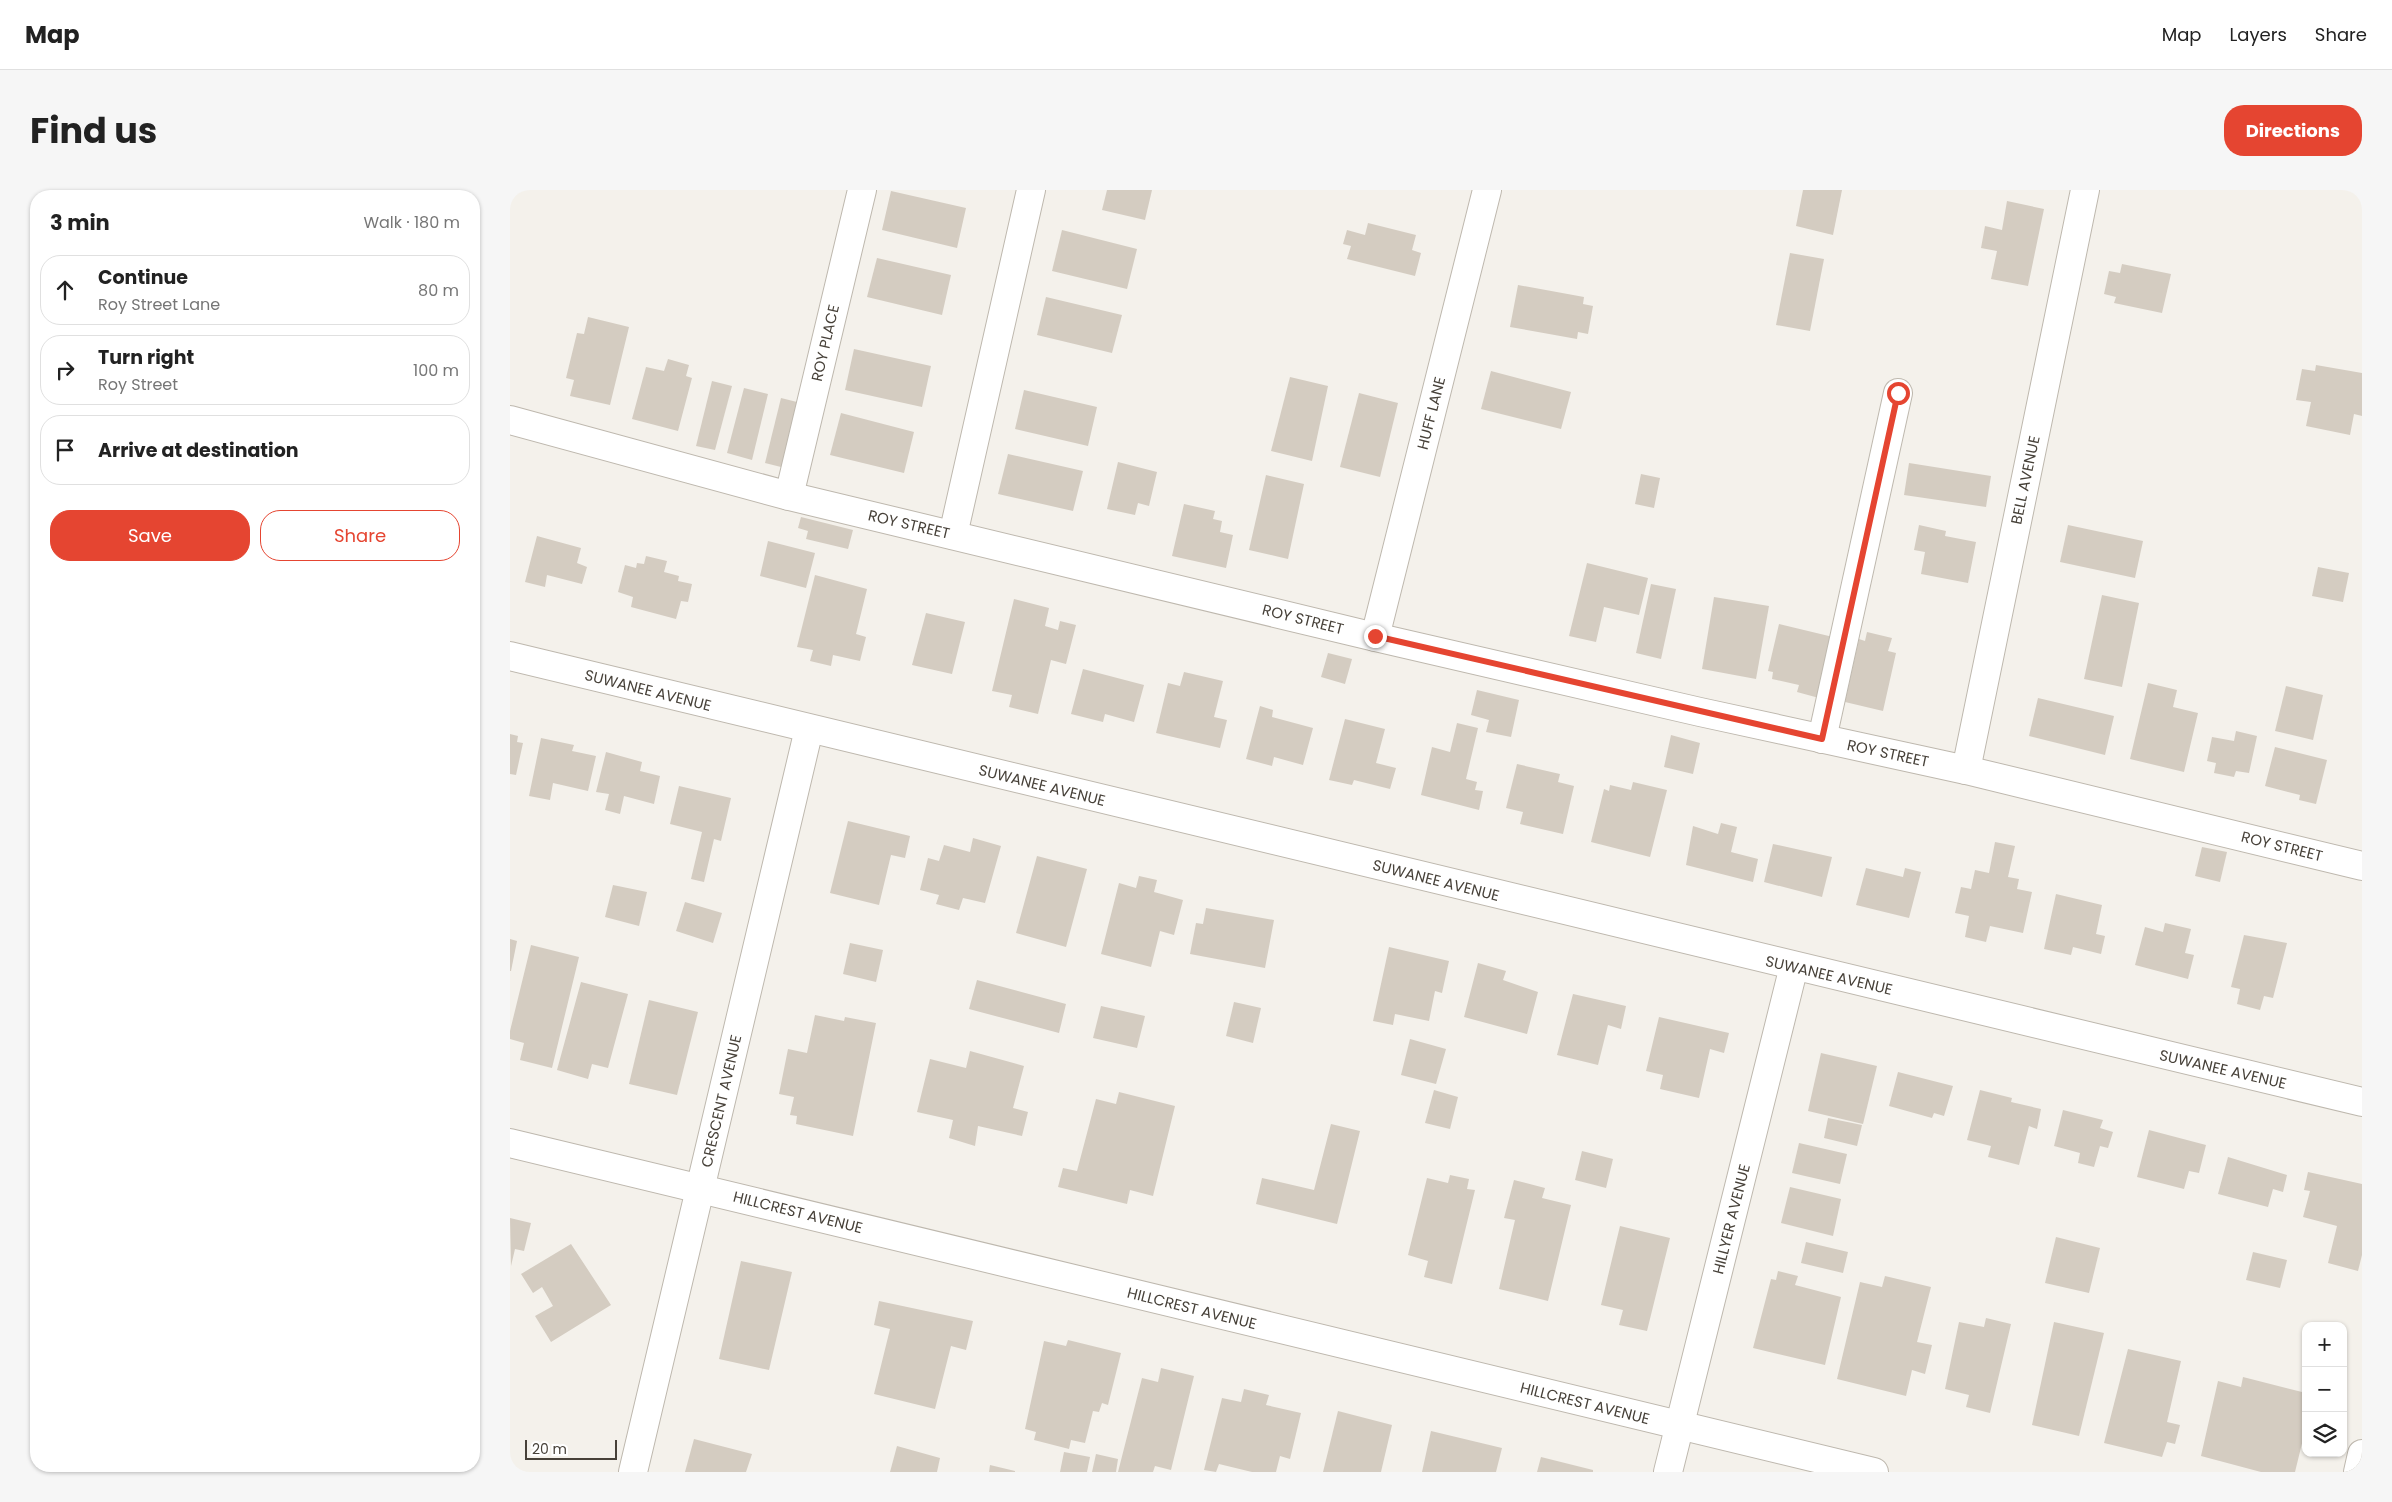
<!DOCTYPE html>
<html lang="en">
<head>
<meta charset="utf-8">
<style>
  body { margin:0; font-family:Poppins,sans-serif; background:#f6f6f6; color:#222 }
  .controls { position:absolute; right:15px; bottom:15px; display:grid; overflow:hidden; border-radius:10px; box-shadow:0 1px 4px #0004 }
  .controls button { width:45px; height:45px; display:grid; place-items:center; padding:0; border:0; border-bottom:1px solid #e0e0e0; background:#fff; color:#222; font:25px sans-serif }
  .scale { position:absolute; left:15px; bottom:12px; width:92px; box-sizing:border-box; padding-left:5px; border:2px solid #474139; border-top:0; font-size:14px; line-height:18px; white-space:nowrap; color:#474139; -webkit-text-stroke:4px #fff; paint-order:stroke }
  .stop { position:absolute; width:15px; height:15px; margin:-11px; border:4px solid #e54531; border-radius:50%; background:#fff }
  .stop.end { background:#e54531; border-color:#fff; box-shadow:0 1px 5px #0008 }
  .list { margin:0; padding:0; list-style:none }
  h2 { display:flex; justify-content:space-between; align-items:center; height:65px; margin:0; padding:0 20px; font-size:21px }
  h2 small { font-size:16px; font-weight:400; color:#767676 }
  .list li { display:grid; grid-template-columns:32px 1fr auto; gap:15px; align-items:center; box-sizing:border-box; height:70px; margin:0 10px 10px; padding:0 10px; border:1px solid #e0e0e0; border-radius:20px }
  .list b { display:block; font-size:19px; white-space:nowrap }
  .list p { margin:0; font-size:16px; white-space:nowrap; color:#767676 }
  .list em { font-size:16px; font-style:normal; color:#767676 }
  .actions { display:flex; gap:10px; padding:15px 20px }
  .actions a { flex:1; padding:11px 0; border:1px solid #e54531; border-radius:20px; text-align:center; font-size:18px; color:#e54531 }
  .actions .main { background:#e54531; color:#fff }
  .icon { flex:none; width:28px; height:28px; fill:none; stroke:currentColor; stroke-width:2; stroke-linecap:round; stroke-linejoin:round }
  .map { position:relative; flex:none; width:1852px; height:1282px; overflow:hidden; border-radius:20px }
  header { display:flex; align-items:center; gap:30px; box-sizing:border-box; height:70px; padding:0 25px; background:#fff; border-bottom:1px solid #e0e0e0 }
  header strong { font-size:24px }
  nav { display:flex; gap:28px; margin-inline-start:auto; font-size:18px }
  .intro { display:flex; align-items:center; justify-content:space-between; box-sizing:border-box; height:120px; padding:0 30px }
  h1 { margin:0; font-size:35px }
  .button { padding:12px 22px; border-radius:20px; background:#e54531; color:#fff; font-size:18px; font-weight:700 }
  main { display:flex; gap:30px; padding:0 30px }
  aside { flex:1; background:#fff; border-radius:20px; box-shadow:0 1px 4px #0004 }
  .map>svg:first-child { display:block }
</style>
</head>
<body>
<header>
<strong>Map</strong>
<nav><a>Map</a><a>Layers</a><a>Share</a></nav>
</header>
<div class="intro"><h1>Find us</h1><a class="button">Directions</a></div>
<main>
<aside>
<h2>3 min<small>Walk · 180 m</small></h2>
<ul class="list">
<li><svg class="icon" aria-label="ahead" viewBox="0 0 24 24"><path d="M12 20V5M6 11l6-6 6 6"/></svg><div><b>Continue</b><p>Roy Street Lane</p></div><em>80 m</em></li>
<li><svg class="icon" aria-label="right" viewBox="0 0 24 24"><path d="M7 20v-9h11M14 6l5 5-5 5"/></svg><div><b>Turn right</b><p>Roy Street</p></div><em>100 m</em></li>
<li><svg class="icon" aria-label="arrive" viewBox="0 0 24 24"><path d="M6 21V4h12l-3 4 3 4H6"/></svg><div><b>Arrive at destination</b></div></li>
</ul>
<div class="actions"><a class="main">Save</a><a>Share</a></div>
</aside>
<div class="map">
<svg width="1852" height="1282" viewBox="0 0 1852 1282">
  <rect width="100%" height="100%" fill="#f4f1eb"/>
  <!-- building -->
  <g fill="#d4ccc1">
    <path d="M597,0h45l-7,30 -43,-10z"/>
    <path d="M1293,0h39l-9,45 -37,-9z"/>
    <path d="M381,1l75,17 -9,40 -75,-18z"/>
    <path d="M1497,11l37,8 -16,77 -37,-7 6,-28 -16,-3 4,-22 17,4z"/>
    <path d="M858,33l48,12 -4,15 9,3 -6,23 -68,-17 4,-13 -8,-2 4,-14 18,5z"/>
    <path d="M552,40l75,19 -10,40 -75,-18z"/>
    <path d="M1280,63l34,6 -14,72 -34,-6z"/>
    <path d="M367,68l74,17 -9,40 -75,-18z"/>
    <path d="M1612,74l49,10 -9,39 -48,-10 2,-6 -12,-3 5,-23 11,2z"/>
    <path d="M1008,95l66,12 -1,7 10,2 -5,28 -10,-2 -1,7 -67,-12z"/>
    <path d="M536,107l76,18 -10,38 -75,-18z"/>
    <path d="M78,127l41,10 -19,78 -40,-9 4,-16 -8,-2 11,-45 7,1z"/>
    <path d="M344,159l77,17 -9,41 -77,-17z"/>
    <path d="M158,169l21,6 -3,11 6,2 -14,53 -46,-12 14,-52 18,4z"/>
    <path d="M1806,175l46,8v43l-8,-2 -4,21 -44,-9 5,-24 -15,-2 6,-31 13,2z"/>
    <path d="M981,181l80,21 -10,37 -80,-20z"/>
    <path d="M780,187l38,9 -16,75 -41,-10z"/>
    <path d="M202,191l20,5 -17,64 -19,-4z"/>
    <path d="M234,198l24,6 -16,66 -25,-7z"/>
    <path d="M514,200l73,17 -9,39 -73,-17z"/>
    <path d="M849,203l39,10 -18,74 -40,-10z"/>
    <path d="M271,208l20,5 -16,65 -20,-5z"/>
    <path d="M331,223l73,19 -10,41 -74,-18z"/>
    <path d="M498,264l75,17 -10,40 -75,-17z"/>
    <path d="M608,272l39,10 -8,34 -11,-3 -3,12 -28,-6z"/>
    <path d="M1399,273l82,13 -5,31 -82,-12z"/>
    <path d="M1131,284l19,4 -6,30 -19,-4z"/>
    <path d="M756,285l38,9 -16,75 -39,-9z"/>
    <path d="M674,314l31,7 -2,8 9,2 -2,11 13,3 -7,33 -54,-12z"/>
    <path d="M291,327l52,13 -5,19 -42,-10 2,-8 -10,-3z"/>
    <path d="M1409,335l27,6 -1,5 31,6 -8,41 -47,-9 4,-22 -11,-2z"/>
    <path d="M1558,335l75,16 -8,37 -75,-16z"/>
    <path d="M27,346l44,12 -4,15 10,4 -5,17 -35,-9 -2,12 -20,-5z"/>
    <path d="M258,351l47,12 -9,35 -46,-12z"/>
    <path d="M136,366l21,5 -3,11 15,4 -1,5 14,3 -4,18 -7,-1 -5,18 -45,-12 2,-10 -15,-5 7,-27 11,3 1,-5 7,1z"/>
    <path d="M1077,373l61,15 -9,37 -35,-8 -8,35 -27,-6z"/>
    <path d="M1808,377l31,6 -6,29 -31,-6z"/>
    <path d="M305,385l52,14 -11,45 10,3 -6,24 -27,-6 -2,11 -21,-5 3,-11 -16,-3z"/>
    <path d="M1141,394l25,5 -15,70 -25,-6z"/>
    <path d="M1592,405l37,8 -17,84 -38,-8z"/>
    <path d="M1204,407l55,9 -13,73 -54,-10z"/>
    <path d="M504,409l35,9 -4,18 13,4 2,-9 16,4 -10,39 -15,-4 -13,54 -29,-7 3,-12 -20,-4z"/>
    <path d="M416,423l39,9 -13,52 -40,-9z"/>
    <path d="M1269,434l54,13 -14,61 -22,-6 2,-7 -27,-6 1,-7 -5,-1z"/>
    <path d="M1357,442l25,6 -4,13 8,2 -13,58 -38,-9 14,-63 6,2z"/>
    <path d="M818,463l24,6 -7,25 -24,-7z"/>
    <path d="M573,479l61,16 -10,37 -29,-8 -2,8 -32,-8z"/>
    <path d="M674,482l39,9 -9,36 13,3 -7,28 -64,-15 12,-50 12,3z"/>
    <path d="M1638,493l29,7 -4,17 25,6 -14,59 -54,-13z"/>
    <path d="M1776,496l37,9 -10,45 -38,-9z"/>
    <path d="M967,500l42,10 -8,37 -25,-5 3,-12 -18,-5z"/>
    <path d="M1528,508l76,18 -9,39 -76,-19z"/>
    <path d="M750,516l13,4 -1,7 41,11 -10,37 -29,-8 -2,9 -26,-7z"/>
    <path d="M835,529l40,10 -9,34 20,5 -6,21 -36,-9 -2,5 -23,-5z"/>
    <path d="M947,533l21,5 -12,51 11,3 -2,8 8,1 -4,19 -58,-15 11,-48 18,5z"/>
    <path d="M1726,541l21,5 -8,37 -13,-2 -2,6 -20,-4 2,-10 -9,-2 5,-24 22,4z"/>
    <path d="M0,544l8,2 -1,6 6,1 -7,32 -6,-1z"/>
    <path d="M1161,545l29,8 -7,31 -29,-7z"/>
    <path d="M31,548l33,7 -2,6 24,5 -8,35 -35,-8 -3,17 -21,-4z"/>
    <path d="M1765,557l52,13 -11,44 -17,-4 1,-5 -35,-9z"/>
    <path d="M96,562l36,10 -2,9 20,5 -6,28 -30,-8 -4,18 -15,-4 4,-16 -13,-2z"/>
    <path d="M1007,574l43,10 -2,8 16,4 -11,48 -43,-10 3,-12 -17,-4z"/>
    <path d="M1123,592l34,8 -17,67 -59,-15 13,-53 5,2 1,-6 21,5z"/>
    <path d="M169,596l52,12 -10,43 -7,-2 -10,43 -13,-3 11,-47 -32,-8z"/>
    <path d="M338,631l62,15 -5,22 -14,-3 -12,50 -49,-12z"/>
    <path d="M1211,633l16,4 -6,25 27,7 -5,23 -67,-17 7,-39 25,8z"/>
    <path d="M463,648l28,8 -16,57 -22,-5 -4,12 -23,-6 3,-9 -19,-5 8,-32 11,3 5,-16 26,7z"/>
    <path d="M1485,652l20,4 -7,31 11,2 -2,10 15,3 -9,41 -33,-7 -4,16 -21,-5 4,-21 -14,-3 6,-26 10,2 4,-19 14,3z"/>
    <path d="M1263,654l59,13 -10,40 -58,-15z"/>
    <path d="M1692,657l25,5 -7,30 -25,-6z"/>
    <path d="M527,666l50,13 -21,78 -50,-14z"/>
    <path d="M1356,678l37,9 2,-9 16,4 -12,46 -53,-13z"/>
    <path d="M629,686l18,4 -3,12 29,8 -9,35 -14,-4 -9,36 -50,-13 18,-71 17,5z"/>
    <path d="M103,695l34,7 -8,34 -34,-9z"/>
    <path d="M1546,704l46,11 -6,29 9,2 -4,18 -28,-7 -2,8 -27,-6z"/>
    <path d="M175,712l37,11 -9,30 -37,-12z"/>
    <path d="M696,718l68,12 -9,48 -75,-14 6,-31 7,1z"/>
    <path d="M1655,733l26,6 -6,24 9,2 -6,24 -53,-14 10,-38 18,5z"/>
    <path d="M1734,745l43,8 -14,55 -9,-2 -4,14 -23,-6 3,-15 -9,-2z"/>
    <path d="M0,749l7,2 -6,30h-1z"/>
    <path d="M340,753l33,7 -7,32 -33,-8z"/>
    <path d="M21,755l48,12 -27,111 -32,-8 4,-17 -14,-4v-8z"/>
    <path d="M879,757l60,14 -7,32 -7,-2 -6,30 -34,-7 -2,11 -20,-4z"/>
    <path d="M968,773l28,8 -3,9 35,12 -11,42 -63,-17z"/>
    <path d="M467,790l89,24 -7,29 -90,-24z"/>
    <path d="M71,792l47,12 -20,74 -16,-4 -4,15 -31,-9z"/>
    <path d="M1063,804l53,12 -5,23 -13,-4 -10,40 -41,-10z"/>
    <path d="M139,810l49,12 -21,83 -48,-11z"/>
    <path d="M724,812l27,6 -8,35 -27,-7z"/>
    <path d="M591,816l44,10 -8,32 -44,-10z"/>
    <path d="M305,825l29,6 1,-4 31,6 -23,113 -57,-12 1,-8 -7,-1 4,-18 -15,-3 9,-45 19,4z"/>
    <path d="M1149,827l70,16 -5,20 -14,-4 -11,49 -39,-9 3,-14 -17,-4z"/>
    <path d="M900,849l36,10 -10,35 -35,-9z"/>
    <path d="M460,861l54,15 -11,42 15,4 -6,24 -44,-10 -3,20 -26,-8 4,-18 -36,-8 13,-53 36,9z"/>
    <path d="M1311,863l56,13 -14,58 -55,-13z"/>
    <path d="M1388,882l55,14 -9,30 -10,-3 -2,5 -43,-12z"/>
    <path d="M924,900l24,7 -8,32 -25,-6z"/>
    <path d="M1470,900l32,8 -1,4 30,7 -4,20 -8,-3 -10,39 -31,-8 3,-11 -24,-6z"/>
    <path d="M609,902l56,14 -22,90 -23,-6 -3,14 -69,-17 5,-19 14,3 19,-72 20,5z"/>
    <path d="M1553,920l40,10 -3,8 13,4 -5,16 -8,-2 -6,21 -16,-4 2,-10 -26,-7z"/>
    <path d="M1318,928l34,7 -5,21 -33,-8z"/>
    <path d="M821,934l29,7 -23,93 -81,-20 6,-26 52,12z"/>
    <path d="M1639,940l57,15 -7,28 -10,-2 -5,18 -47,-12z"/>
    <path d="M1289,953l48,11 -7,30 -48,-11z"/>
    <path d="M1072,961l31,8 -7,29 -31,-8z"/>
    <path d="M1718,967l59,18 -4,17 -10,-3 -5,18 -50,-13z"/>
    <path d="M1798,982l54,12v71l-4,16 -30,-8 9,-37 -34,-9 7,-26 -6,-1z"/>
    <path d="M940,985l19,4 -2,10 8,1 -23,94 -28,-7 4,-16 -20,-6 19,-77 21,5z"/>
    <path d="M1004,990l31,8 -3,10 29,7 -23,96 -49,-12 16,-69 -11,-2z"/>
    <path d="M1280,997l51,12 -8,37 -52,-13z"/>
    <path d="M0,1028l21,5 -7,28 -9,-2 -4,17z"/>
    <path d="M1110,1036l50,12 -23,93 -28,-6 4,-15 -22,-5z"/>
    <path d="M1546,1047l44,11 -11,45 -44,-10z"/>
    <path d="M1296,1052l42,10 -5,21 -42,-10z"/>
    <path d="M61,1054l40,61 -60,37 -16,-26 18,-10 -11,-19 -9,6 -12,-19z"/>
    <path d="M1743,1062l34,8 -7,28 -34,-8z"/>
    <path d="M231,1071l51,11 -23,98 -50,-11z"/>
    <path d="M1268,1081l20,5 -3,9 46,12 -16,68 -72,-17 18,-69 5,1z"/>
    <path d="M1375,1086l46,11 -14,55 15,3 -7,29 -13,-4 -6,26 -69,-17 23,-97 22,5z"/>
    <path d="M369,1111l94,20 -7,29 -15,-4 -16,63 -61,-15 16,-65 -16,-4z"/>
    <path d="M1476,1128l25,6 -21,89 -24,-6 3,-12 -24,-6 14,-67 25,5z"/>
    <path d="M1544,1132l50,11 -25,103 -47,-11z"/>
    <path d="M558,1150l53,13 -13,52 -6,-2 -3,9 -6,-1 -8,32 -14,-3 -2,9 -35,-9 2,-8 -11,-3 19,-88 22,5z"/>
    <path d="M1618,1159l53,12 -14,61 13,3 -5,19 -8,-2 -5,15 -58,-14z"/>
    <path d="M651,1178l33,8 -23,94 -16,-4 -2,6h-35l24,-94 16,4z"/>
    <path d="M1733,1187l63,16v34l-11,45h-34l-60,-16 17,-75 23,6z"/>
    <path d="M734,1199l25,6 -3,10 35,8 -11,46 -10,-3 -4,16h-24l-33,-8 -3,8 -12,-2 18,-72 19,4z"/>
    <path d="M828,1221l54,14 -11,47h-58z"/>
    <path d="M921,1241l71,17 -6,24h-74z"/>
    <path d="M184,1249l58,15 -6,18h-61z"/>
    <path d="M387,1256l43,12 -3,14h-47z"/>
    <path d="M554,1262l26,5 -3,15h-27z"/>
    <path d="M586,1264l22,5 -2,13h-24z"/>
    <path d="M1031,1267l52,13v2h-56z"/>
    <path d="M480,1275l25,6v1h-26z"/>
  </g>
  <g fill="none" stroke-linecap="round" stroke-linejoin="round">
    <defs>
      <g id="minor">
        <path d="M0,230l279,76 586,141 325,75 266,58 396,96"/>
        <path d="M279,306l73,-306"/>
        <path d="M443,345l78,-345"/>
        <path d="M865,447l112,-447"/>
        <path d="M0,466l1852,446"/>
        <path d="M1312,549l76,-346"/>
        <path d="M1456,580l119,-580"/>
        <path d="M0,953l1364,329"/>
        <path d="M123,1282l176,-743"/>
        <path d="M1158,1282l126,-506"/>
        <path d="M1848,1282l4,-18"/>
      </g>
    </defs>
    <!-- minor casing -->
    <use href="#minor" stroke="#beb8ae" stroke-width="30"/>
    <!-- minor -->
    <use href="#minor" stroke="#fff" stroke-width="28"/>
  </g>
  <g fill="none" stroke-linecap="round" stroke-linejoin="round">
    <!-- route -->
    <path stroke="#e54531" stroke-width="6" d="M865,446l447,103 76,-346"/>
  </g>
  <g text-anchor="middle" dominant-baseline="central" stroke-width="5" stroke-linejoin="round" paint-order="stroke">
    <!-- street labels -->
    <g font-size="15" fill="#474139" stroke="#fff">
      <text transform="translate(315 153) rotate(-77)">ROY PLACE</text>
      <text transform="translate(921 223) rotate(-76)">HUFF LANE</text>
      <text transform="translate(1515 290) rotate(-78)">BELL AVENUE</text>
      <text transform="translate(399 334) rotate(13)">ROY STREET</text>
      <text transform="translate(793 429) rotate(14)">ROY STREET</text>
      <text transform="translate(138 500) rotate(14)">SUWANEE AVENUE</text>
      <text transform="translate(1378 563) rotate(12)">ROY STREET</text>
      <text transform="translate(532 595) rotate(14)">SUWANEE AVENUE</text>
      <text transform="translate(1772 656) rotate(14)">ROY STREET</text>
      <text transform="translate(926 690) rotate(14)">SUWANEE AVENUE</text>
      <text transform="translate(1319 785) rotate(13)">SUWANEE AVENUE</text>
      <text transform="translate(1713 879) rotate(13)">SUWANEE AVENUE</text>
      <text transform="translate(211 911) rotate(-77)">CRESCENT AVENUE</text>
      <text transform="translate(288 1022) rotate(14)">HILLCREST AVENUE</text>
      <text transform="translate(1221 1029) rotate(-76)">HILLYER AVENUE</text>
      <text transform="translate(682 1118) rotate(14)">HILLCREST AVENUE</text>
      <text transform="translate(1075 1213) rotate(14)">HILLCREST AVENUE</text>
    </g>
  </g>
</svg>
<div class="controls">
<button>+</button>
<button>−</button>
<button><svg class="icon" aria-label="layers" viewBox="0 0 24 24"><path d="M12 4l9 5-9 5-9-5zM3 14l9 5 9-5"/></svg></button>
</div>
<div class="scale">20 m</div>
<div class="stop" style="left:1388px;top:203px"></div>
<div class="stop end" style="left:865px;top:446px"></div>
</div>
</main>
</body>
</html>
